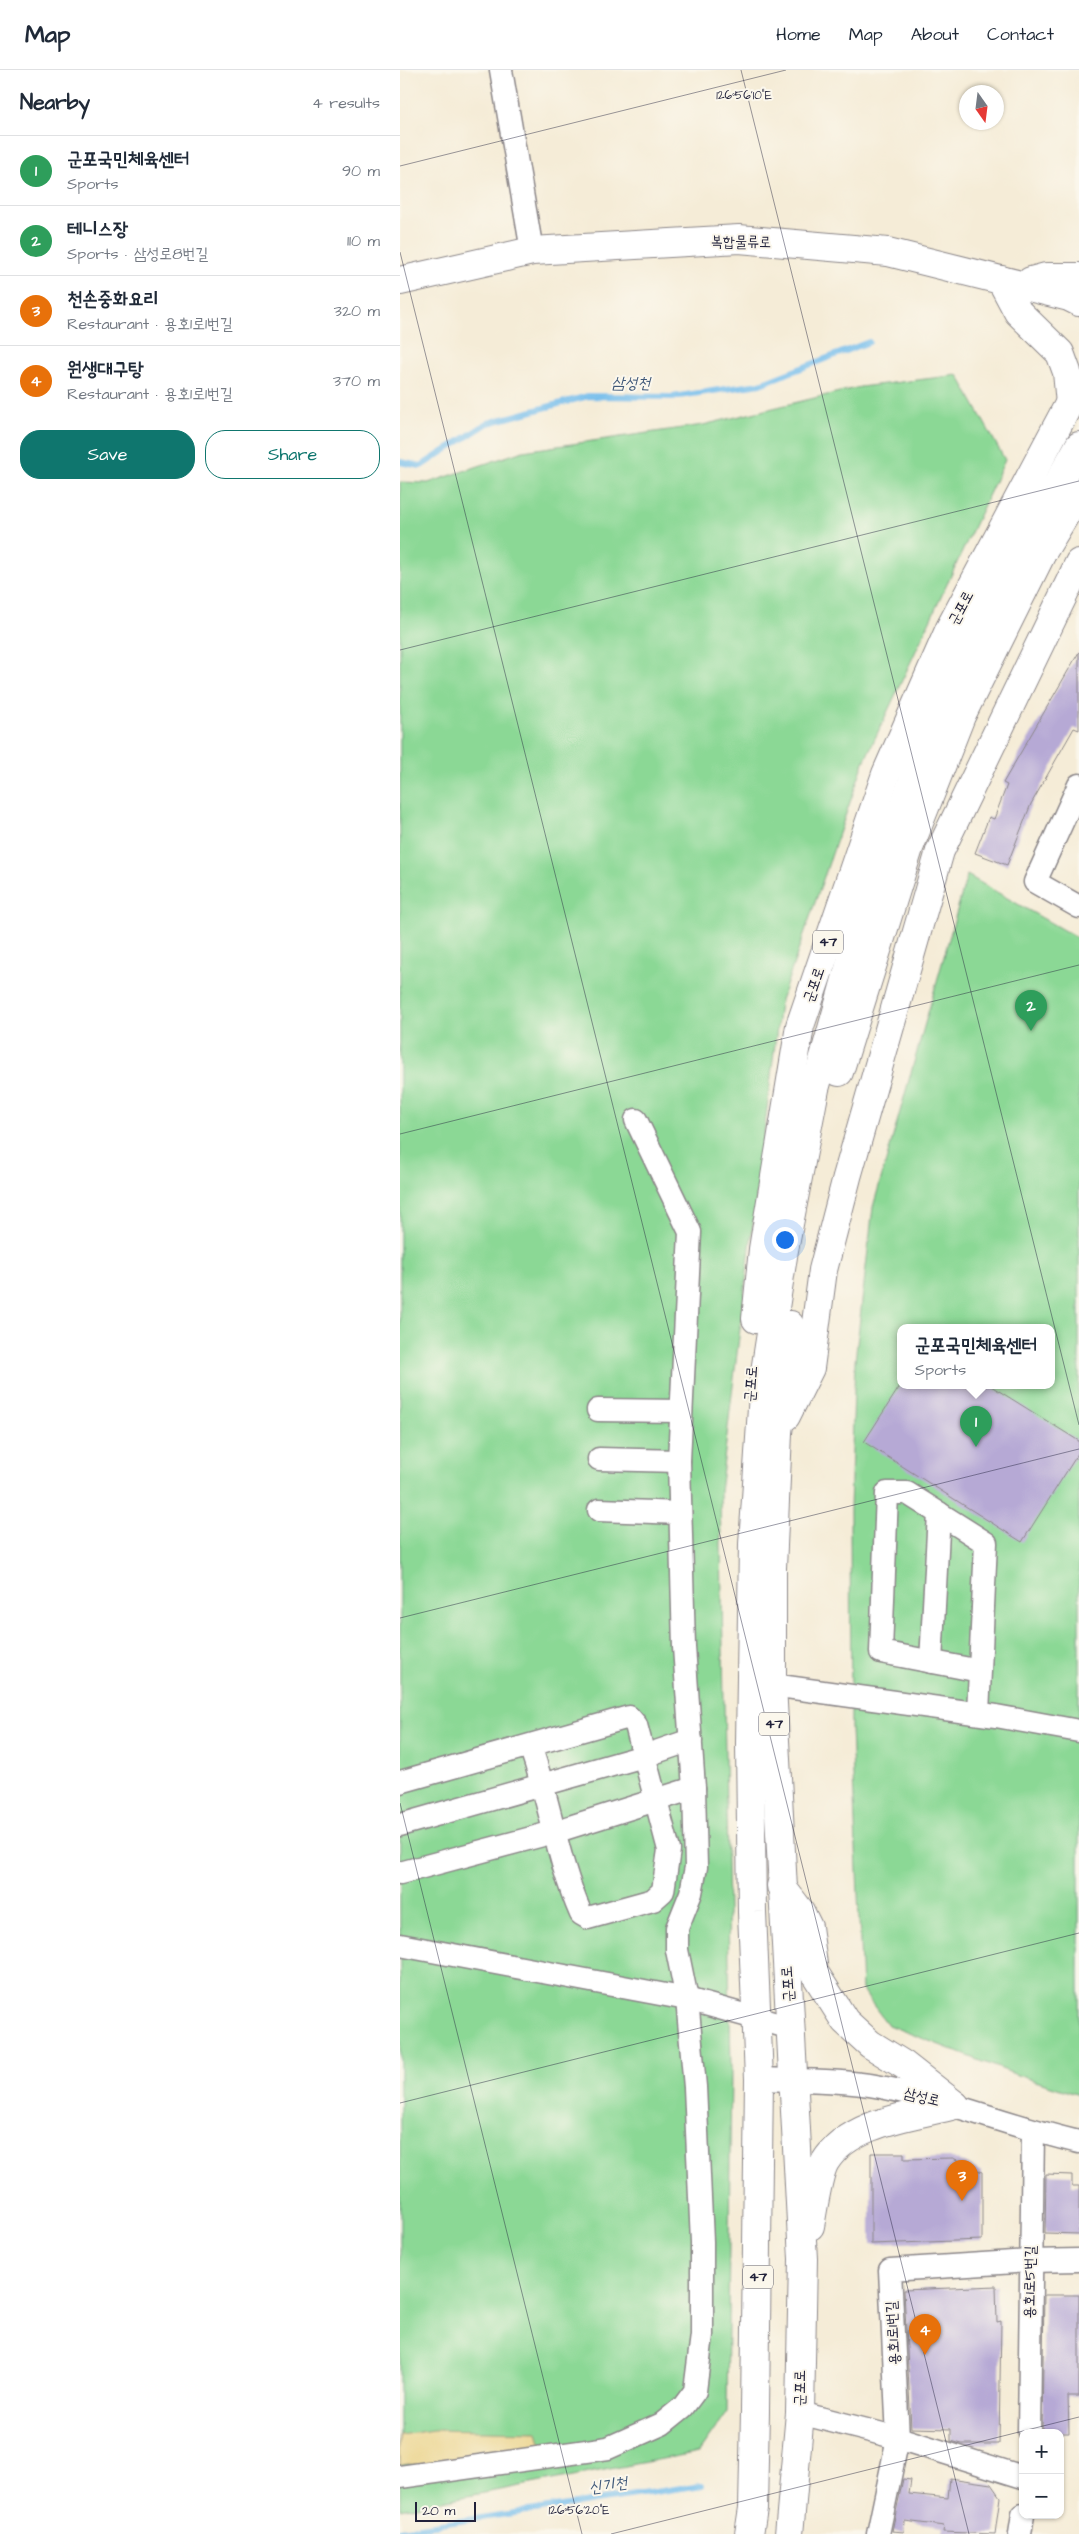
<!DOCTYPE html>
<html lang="en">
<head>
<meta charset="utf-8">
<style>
  body { margin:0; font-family:"Architects Daughter","Poor Story",sans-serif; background:#f2f2f3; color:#1f2937 }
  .controls { position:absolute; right:15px; bottom:15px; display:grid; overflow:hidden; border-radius:10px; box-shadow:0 1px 4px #0004 }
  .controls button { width:45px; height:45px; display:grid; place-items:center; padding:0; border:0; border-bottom:1px solid #e0e1e3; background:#fff; color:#1f2937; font:25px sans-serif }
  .compass { position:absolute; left:559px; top:15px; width:45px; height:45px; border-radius:50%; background:#fff; box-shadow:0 1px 4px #0004; rotate:166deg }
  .scale { position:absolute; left:15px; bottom:12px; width:61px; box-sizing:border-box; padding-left:5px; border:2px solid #22223b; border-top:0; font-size:14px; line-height:18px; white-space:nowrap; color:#22223b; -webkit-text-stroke:4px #fbf7ec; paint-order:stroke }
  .you { position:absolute; left:384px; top:1169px; width:18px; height:18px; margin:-12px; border:4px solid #fff; border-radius:50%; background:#1a73e8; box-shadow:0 0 0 8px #1a73e833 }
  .badge { display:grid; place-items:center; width:32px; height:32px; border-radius:50%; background:#0f766e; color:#fff; font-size:16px; font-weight:700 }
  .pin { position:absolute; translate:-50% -41px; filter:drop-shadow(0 1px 2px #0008) }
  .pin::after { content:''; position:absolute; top:26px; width:18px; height:15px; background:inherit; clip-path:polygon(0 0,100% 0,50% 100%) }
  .popup { position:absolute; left:497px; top:1254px; width:158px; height:65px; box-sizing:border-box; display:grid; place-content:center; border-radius:10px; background:#fff; filter:drop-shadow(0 1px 4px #0005); font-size:16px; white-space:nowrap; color:#747a83 }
  .popup b { font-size:19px; color:#1f2937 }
  .popup::after { content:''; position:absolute; left:50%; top:100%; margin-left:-10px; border:10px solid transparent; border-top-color:#fff }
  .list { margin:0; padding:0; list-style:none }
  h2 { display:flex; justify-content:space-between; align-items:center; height:65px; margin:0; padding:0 20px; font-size:21px }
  h2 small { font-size:16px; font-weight:400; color:#747a83 }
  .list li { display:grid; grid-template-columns:32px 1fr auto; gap:15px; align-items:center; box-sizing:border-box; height:70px; padding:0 20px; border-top:1px solid #e0e1e3 }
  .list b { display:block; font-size:19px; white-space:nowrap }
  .list p { margin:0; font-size:16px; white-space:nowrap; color:#747a83 }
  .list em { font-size:16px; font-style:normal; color:#747a83 }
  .actions { display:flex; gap:10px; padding:15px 20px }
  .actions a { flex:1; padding:11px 0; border:1px solid #0f766e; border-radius:20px; text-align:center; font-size:18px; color:#0f766e }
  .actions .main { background:#0f766e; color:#fff }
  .map { position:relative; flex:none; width:679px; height:2464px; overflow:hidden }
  header { display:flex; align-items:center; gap:30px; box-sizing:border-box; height:70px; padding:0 25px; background:#fff; border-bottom:1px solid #e0e1e3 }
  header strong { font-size:24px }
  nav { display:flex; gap:28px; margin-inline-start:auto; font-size:18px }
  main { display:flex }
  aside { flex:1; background:#fff }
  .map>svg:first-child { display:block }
</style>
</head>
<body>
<header>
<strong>Map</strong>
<nav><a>Home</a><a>Map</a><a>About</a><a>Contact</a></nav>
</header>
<main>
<aside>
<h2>Nearby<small>4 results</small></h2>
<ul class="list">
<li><span class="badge" style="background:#2e9e5b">1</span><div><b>군포국민체육센터</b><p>Sports</p></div><em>90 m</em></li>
<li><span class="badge" style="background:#2e9e5b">2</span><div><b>테니스장</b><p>Sports · 삼성로8번길</p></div><em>110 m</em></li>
<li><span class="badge" style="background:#e8710a">3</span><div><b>천손중화요리</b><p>Restaurant · 용호1로1번길</p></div><em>320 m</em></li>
<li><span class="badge" style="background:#e8710a">4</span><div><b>원생대구탕</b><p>Restaurant · 용호1로1번길</p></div><em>370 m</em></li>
</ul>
<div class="actions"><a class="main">Save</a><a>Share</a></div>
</aside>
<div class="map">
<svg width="679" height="2464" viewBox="0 0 679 2464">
  <rect width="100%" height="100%" fill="#fbf7ec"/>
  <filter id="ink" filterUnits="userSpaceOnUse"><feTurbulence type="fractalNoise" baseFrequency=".02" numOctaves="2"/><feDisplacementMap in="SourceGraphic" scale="10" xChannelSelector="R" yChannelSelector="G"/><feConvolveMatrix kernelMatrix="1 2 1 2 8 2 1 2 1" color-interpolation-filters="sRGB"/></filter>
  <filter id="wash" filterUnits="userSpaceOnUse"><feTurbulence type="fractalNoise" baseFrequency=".0096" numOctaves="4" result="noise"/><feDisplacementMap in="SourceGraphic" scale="20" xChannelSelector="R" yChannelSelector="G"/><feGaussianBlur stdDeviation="1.12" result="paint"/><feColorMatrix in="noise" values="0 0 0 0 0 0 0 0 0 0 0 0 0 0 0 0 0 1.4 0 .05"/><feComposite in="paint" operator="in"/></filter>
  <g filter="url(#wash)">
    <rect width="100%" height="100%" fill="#f5ecd7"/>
    <!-- green -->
    <g fill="#8bd895" stroke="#567d68" fill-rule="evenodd">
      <path d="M558,305l47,85 -141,302 -84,241 -60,489 11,576 -4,344 -28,40 -299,57v-2027l28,1 95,-32 180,-26 157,-38z"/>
      <path d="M567,805l112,64v1156l-62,-20 -129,-50 -26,-35 -11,-262 -1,-219 5,-148 18,-154zM501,1258h150v58h-150z"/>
    </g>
    <!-- sand -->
    <path fill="#eeda9e" stroke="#887e6c" d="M33,2360l105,2 6,19 -144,15v-31z"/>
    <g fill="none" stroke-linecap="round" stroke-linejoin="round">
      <!-- stream -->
      <g stroke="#74bdec" stroke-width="6">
        <path d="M0,392l21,4 67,-43 100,-27 84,1 88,-13 109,-42"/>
        <path d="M0,2460l302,-45"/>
      </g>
    </g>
    <g id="blocks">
      <!-- building -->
      <g fill="#b6a9d5">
        <path d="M679,582v78l-5,-2 -43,76 -24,61 -32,-12 14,-36 5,2 13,-34 -4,-2z"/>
        <path d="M500,1316h91l88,55v11l-57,90 -158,-100z"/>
        <path d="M471,2083h33v6l49,-1 29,14v68l-111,4z"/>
        <path d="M646,2104l26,1v11h7v48l-34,-1z"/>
        <path d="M596,2216l1,36 4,-1 -2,123h-37l-11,-3v-12l-40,-1 -7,-138z"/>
        <path d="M644,2225h35v101h-11l1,37h-27z"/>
        <path d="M550,2408l41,6 9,13 -5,37 -52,-2 1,-6 -39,-5 -1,11 -12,-1 11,-52 8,1 -2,14 39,4z"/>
      </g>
    </g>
  </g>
  <g filter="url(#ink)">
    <use href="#blocks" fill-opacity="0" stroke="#8c8789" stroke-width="1"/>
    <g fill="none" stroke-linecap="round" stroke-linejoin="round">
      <defs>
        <g id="minor">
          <path d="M101,0l31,181"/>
          <path d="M679,715l-44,97 44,25"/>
          <path d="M198,1340l83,1"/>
          <path d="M199,1389l80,2"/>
          <path d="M199,1440l81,3"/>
          <path d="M531,1592l8,-149"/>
          <path d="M372,1615l224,31 83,15"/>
          <path d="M578,1643l8,-170 -79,-50h-20l-6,159 99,19"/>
          <path d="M0,1712l229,-65 7,8 33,125 -6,41 -10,9 -65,18 -7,-4c-24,-54 -31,-113 -51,-168"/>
          <path d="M0,1755l244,-69 47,-16"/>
          <path d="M0,1803l154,-41 140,-44"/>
          <path d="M0,1875l287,54 104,29"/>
          <path d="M359,2009c37,1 87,1 122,8 67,13 131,40 198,55"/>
          <path d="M400,2343l98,25 125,39"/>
          <path d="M629,2363l4,-302"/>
          <path d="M0,2407l208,-29 54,-24 21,-17 12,-16 7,-56v-93l-7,-155 -8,-88 -10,-49v-22l14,-35 5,-26 -2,-79 -10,-141 -5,-186 11,-229 -54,-112"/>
          <path d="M478,2464l20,-96 -8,-168 140,-9 49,-1"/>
          <path d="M620,2464l3,-19"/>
        </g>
        <g id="major">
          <path d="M601,210l17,32 42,41 7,19 3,32"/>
          <path d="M0,211l132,-30 207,-12 149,13 181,45 10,5"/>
          <path d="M631,211l15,-4h33"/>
          <path d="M439,1002l70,-224 52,-132 81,-163 37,-61"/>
          <path d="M356,1249l7,-70 37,-223 86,-252 64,-146 129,-243"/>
          <path d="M386,1346l24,-48 13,-98 24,-93 93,-326 139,-288"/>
          <path d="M381,1816l19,25 8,16 6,45 31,49 25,23 34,21 51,40"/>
          <path d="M410,2156c3,-15 8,-52 15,-64 25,-41 88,-46 130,-57"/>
          <path d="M349,2464l4,-26 2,-97 4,-332 -7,-167 -2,-169 3,-199 11,-166 20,-128 31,-161 43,-152 81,-231 33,-71 107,-189"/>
          <path d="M389,2464l11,-121 3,-154 -31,-574v-117l6,-135 12,-108"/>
        </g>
      </defs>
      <!-- minor casing -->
      <use href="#minor" stroke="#8c8789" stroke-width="25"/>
      <!-- major casing -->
      <use href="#major" stroke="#8c8789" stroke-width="30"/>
      <!-- minor -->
      <use href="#minor" stroke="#fff" stroke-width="22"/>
      <!-- major -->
      <use href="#major" stroke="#fff" stroke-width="28"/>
    </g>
  </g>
  <!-- ticks -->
  <path fill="none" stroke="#22223b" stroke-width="1" stroke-opacity="0.45" d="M341,0l338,1355M0,96l386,-96M0,182l569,2282M0,580l679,-169M0,1064l679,-169M0,1548l679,-169M0,1733l182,731M0,2033l679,-170M211,2464l468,-117"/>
  <g text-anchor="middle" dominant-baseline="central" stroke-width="4" stroke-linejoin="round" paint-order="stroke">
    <!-- shield labels -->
    <g fill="#fbf7ec" stroke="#636270" stroke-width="1">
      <rect x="413" y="860.5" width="30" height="23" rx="4"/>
      <rect x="359" y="1642.5" width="30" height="23" rx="4"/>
      <rect x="343" y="2195.5" width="30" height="23" rx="4"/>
    </g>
    <g font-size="14" font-weight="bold" fill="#22223b">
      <text x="428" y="872">47</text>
      <text x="374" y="1654">47</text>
      <text x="358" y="2207">47</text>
    </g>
    <!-- street labels -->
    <g font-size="15" fill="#22223b" stroke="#fbf7ec">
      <text transform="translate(341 172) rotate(1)">복합물류로</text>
      <text transform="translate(561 538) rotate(-62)">군포로</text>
      <text transform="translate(414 915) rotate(-71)">군포로</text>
      <text transform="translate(351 1314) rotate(-86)">군포로</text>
      <text transform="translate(388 1914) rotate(-94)">군포로</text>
      <text transform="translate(522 2027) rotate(14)">삼성로</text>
      <text transform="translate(630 2212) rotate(-89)">용호1로5번길</text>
      <text transform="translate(493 2263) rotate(-93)">용호1로1번길</text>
      <text transform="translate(400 2318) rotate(-89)">군포로</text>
    </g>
    <!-- water labels -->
    <g font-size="16" font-style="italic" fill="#3f5879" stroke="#fbf7ec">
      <text transform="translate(231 313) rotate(1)">삼성천</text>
      <text transform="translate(208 2415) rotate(-8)">신기천</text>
    </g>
  </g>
  <g font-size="12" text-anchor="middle" fill="#22223b" stroke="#fbf7ec" stroke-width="4" stroke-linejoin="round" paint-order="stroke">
    <text x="344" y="29">126°56'10"E</text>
    <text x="179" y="2444">126°56'20"E</text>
  </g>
</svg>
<div class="controls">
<button>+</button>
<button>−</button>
</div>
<svg class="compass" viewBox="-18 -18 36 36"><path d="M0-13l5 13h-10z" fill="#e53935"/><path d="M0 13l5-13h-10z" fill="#747a83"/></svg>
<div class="scale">20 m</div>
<div class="you"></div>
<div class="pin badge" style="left:576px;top:1377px;background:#2e9e5b">1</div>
<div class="popup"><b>군포국민체육센터</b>Sports</div>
<div class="pin badge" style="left:631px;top:961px;background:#2e9e5b">2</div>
<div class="pin badge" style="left:562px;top:2131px;background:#e8710a">3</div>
<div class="pin badge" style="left:525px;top:2285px;background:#e8710a">4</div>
</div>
</main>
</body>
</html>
